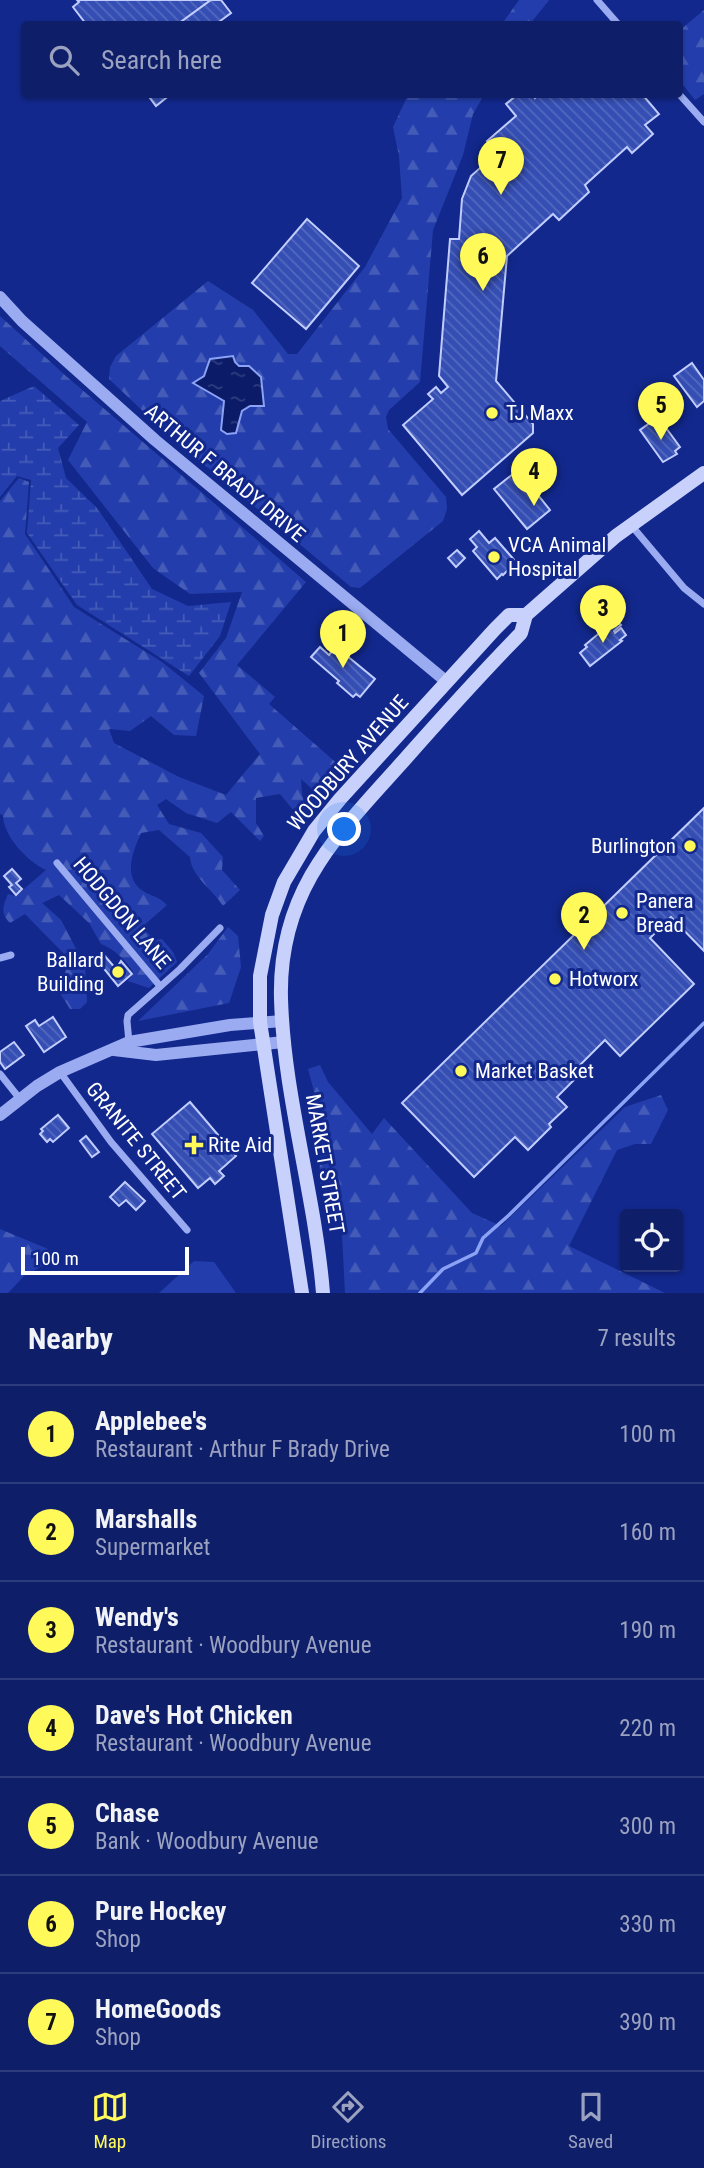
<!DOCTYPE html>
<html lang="en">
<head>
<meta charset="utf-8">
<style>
  body { margin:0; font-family:"Roboto Condensed",sans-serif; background:#17276f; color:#f1f3f6 }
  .controls { position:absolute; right:21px; bottom:21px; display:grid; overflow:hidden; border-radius:7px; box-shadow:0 2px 5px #0004 }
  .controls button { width:63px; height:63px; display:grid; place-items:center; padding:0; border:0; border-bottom:2px solid #2e3c7d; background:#0e1e69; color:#f1f3f6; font:35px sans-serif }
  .scale { position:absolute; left:21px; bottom:18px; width:168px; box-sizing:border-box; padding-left:7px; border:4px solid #fff; border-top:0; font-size:19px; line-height:24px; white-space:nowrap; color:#fff; -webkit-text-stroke:5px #12288c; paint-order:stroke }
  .you { position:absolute; left:345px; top:830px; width:24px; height:24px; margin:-18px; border:5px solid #fff; border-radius:50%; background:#1a73e8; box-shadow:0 0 0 10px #1a73e833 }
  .badge { display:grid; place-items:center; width:46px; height:46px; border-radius:50%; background:#fff95a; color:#111; font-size:23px; font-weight:700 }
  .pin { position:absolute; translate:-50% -58px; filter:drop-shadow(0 2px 4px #0008) }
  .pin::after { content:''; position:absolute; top:37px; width:24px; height:21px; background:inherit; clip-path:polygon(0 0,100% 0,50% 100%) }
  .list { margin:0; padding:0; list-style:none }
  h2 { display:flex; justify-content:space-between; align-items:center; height:91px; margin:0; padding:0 28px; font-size:30px }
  h2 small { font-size:23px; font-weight:400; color:#9ba2c0 }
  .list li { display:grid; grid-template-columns:46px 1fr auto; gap:21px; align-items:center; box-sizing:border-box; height:98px; padding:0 28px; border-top:2px solid #2e3c7d }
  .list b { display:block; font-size:26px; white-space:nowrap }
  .list p { margin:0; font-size:23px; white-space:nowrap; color:#9ba2c0 }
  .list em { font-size:23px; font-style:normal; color:#9ba2c0 }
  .icon { flex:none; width:38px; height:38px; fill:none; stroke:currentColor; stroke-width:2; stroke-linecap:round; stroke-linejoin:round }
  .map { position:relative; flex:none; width:704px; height:1293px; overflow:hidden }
  .search { position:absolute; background:#0e1e69; box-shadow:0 2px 5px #0004; left:21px; right:21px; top:21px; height:77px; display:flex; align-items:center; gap:18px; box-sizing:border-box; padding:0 24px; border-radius:7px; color:#9ba2c0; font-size:26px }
  .sheet { height:777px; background:#0e1e69 }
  nav { display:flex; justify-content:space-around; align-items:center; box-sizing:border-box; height:98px; border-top:2px solid #2e3c7d; background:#0e1e69; font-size:19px; color:#9ba2c0 }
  nav a { display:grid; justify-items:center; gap:4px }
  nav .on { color:#fff95a }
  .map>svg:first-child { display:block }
</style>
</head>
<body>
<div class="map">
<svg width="704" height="1293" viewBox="0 0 704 1293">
  <defs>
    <pattern id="forest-firs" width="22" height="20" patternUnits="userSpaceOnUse" patternTransform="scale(1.75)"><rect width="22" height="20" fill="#233eac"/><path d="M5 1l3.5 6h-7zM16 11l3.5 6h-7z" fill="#445bb8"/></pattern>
    <pattern id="wetland-marsh" width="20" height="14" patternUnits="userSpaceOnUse" patternTransform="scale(1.75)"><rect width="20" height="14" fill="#233eac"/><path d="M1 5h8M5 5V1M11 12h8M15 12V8" fill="none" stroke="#445bb8"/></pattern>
    <pattern id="water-ripples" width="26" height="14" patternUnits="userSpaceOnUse" patternTransform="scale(1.75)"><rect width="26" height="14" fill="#0b1b68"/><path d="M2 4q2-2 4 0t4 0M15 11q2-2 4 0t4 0" fill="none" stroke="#303d7f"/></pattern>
    <pattern id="building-back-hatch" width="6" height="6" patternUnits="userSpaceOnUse" patternTransform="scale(1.75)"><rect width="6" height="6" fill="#354eb4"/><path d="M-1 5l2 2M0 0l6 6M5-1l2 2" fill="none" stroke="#5369bf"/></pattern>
  </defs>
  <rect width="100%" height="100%" fill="#12288c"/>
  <!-- green -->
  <path fill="#233eac" d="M194,1261l20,1 22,31h-77z"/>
  <!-- forest -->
  <g fill="url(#forest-firs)">
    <path d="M519,0h30l-19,24h-28z"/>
    <path d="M704,10v84l-9,6 -15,-19v-51z"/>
    <path d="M408,95h76l-11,19 -10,41 -30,75 -13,152 -31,28 -3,7 2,12 58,68 1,12 -4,12 -83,67 -9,-1 -187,-156 -55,-52 1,-12 6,-11 92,-75 45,29 35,44h9l68,-87 37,-69 -3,-42 -6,-29z"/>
    <path d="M0,316l66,60 240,206 -69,83 38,32 -6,7 71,62 5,-4 5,4 -22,26 -8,4 -19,-17 1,15 6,24 -3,3 -7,2 -4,-8v-4l-14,-17 -24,4v25l8,13 -4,5 -29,-29 -14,11 -31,-10 -20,-14 -9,6 12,19 32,9 22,24 -1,13 18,20 -17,16c-10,-16 -32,-30 -33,-49l-31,-27 -18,3c-8,18 -19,44 2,58 9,6 14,4 24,14l-25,22 12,13 8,-1 11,13 4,10 -28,26 -21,-7 6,-8c-8,-12 -19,-24 -33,-29l-12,-21 -30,-28 -17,8 19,17 24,46 2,36 -7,7h-10l-12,-19 12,-30 -45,-46 -15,9c-10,-10 -7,-17 -2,-29l8,2 30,-26c-18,-8 -43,-34 -43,-55l-3,-1v-313l19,-23 10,4 -4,52 49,73 88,55 42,34 -8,40 -22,-1 -23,-19 -21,15 -21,-2 5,14 65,34 47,18 34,-41 -61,-81 27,-35 16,-46 -52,2 -37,-26 -85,-108 19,-38 -87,-76z"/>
    <path d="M228,927l10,9 3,31 -12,36 -91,18 70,-67z"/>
    <path d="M320,1065l8,17 44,52 12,-16 88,95 29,13 124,-119 36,-12 7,15 -17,34h-16l-18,6 -48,96 96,47h-320l-4,-79 -21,-27 -1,-77 -11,-41z"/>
    <path d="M0,1229l48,20 -8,7 6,8 -22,12 -16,17h-8z"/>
  </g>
  <!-- wetland -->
  <path fill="url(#wetland-marsh)" d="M34,386l45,39 -21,23 8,30 31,30 55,81 36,17 43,-4 -11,34 -31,40 -112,-71 -50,-72 4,-53 -14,-4 -17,21v-96z"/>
  <!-- water -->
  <path fill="url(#water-ripples)" stroke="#8ba2f5" stroke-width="2" d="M233,356l2,6 4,4h10l12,11 3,29h-14l-8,5 -6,22 -9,1 -6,-4 3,-29 -31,-18 11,-7 6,-17z"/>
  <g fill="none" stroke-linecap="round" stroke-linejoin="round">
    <!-- stream -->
    <path stroke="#8ba2f5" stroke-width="3.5" d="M420,1293l23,-24 33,-16 7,-15 26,-23 195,-192"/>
  </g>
  <!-- building -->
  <g fill="url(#building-back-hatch)" stroke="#c1cdfd" stroke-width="2">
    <path d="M77,0h134l-33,24h-92l-13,-17 6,-5z"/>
    <path d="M211,0h10l10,13 -15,11h-38z"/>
    <path d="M147,94h24l-15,12z"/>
    <path d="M518,94h15l2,4 4,-4h103l17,20 -14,11 8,9 -21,19 -5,-6 -42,38 4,7 -30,28 -6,-6 -46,42 -11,125 37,43v9l-71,62 -59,-70 30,-26 -5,-5 8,-7 5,6 7,-6 -9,-11 11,-137h9l3,-40 9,-23 26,-23 -10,-12 29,-25 -10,-12z"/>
    <path d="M307,219l52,47 -53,63 -54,-46z"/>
    <path d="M692,363l12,17v21l-7,6 -23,-31z"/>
    <path d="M658,417l22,30 -5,4 2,3 -14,8 -23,-32z"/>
    <path d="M518,470l32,40 -23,19 -33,-40z"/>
    <path d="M479,531l10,12 6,-5 21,24 -13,13 -1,-1 -5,5 -24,-28 4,-4 -7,-8z"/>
    <path d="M457,550l8,8 -9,9 -8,-9z"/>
    <path d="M618,622l3,3 -7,6 1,2 6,-5 5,7 -6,5 2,1 -32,25 -10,-13 7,-6 -2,-2 24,-20 2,3z"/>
    <path d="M338,644l10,9 -2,2 29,24 -15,18 -4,-3 -3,3 -16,-14 2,-2 -28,-24 9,-10 9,8z"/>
    <path d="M704,808v143l-33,-34 -21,21 44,46 -74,72 -15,-16 -34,34 4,5 -18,18 10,10 -18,17 2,3 -23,23 -13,-13 -41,40 -72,-74z"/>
    <path d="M12,869l9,10 -5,4 6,6 -6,6 -7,-8 3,-2 -8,-9z"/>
    <path d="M104,955l12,14 5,-8 11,13 -14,12 -21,-26z"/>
    <path d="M53,1017l13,20 -22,15 -18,-26 9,-6 4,6z"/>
    <path d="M14,1042l10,13 -19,14 -5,-7v-10z"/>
    <path d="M190,1102l46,54 -17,15 5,5 -9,8 -5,-6 -12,10 -46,-54z"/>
    <path d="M58,1115l11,13 -16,14 -3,-3 -3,3 -7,-8 3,-3 -2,-2z"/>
    <path d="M86,1136l13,16 -7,5 -12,-16z"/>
    <path d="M125,1182l20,19 -9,9 -10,-10 -7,6 -9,-9z"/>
  </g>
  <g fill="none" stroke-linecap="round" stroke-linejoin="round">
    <!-- minor -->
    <g stroke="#9aabf1" stroke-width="7">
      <path d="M597,0l21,24"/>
      <path d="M679,94l25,28"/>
      <path d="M631,525l53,63 20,16"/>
      <path d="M57,863l103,123"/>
      <path d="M0,958l11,-3"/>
      <path d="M129,1042l-2,-21 1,-6 52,-46 40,-41"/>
      <path d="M60,1072l51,70 76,88"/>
      <path d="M0,1074l20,25"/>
    </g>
    <!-- tertiary -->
    <g stroke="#9aabf1" stroke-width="12">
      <path d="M0,297l22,24 133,119 292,242"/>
      <path d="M114,1050l42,5 128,-13"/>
      <path d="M0,1115l37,-29 23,-14 69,-30 101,-17 52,-4"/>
    </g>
    <!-- secondary -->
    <g stroke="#c8d1fc" stroke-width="14">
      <path d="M302,1293l-42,-271v-46l12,-61 12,-33 30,-51 26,-32 155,-170 14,-14h17"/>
      <path d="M323,1293c-8,-99 -39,-195 -42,-294 -3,-110 58,-166 125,-241 38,-43 76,-85 115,-125l5,-18 90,-79 88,-63"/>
    </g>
  </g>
  <!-- markers -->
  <g fill="#fff95a" stroke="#12288c" stroke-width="2.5">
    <circle cx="492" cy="413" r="7"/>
    <circle cx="494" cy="557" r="7"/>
    <circle cx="690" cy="846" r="7"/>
    <circle cx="622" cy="913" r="7"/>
    <circle cx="118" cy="972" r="7"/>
    <circle cx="555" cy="979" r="7"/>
    <circle cx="461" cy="1071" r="7"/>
    <path d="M190.5 1134.5h7v7h7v7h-7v7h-7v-7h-7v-7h7z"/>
  </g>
  <g text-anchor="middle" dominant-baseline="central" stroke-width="6" stroke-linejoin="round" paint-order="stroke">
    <!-- poi labels -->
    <g font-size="21" fill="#fff" stroke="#12288c" text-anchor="start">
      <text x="506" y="413">TJ Maxx</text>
      <text x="508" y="545">VCA Animal<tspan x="508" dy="24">Hospital</tspan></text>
      <text x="676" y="846" text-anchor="end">Burlington</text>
      <text x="636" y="901">Panera<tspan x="636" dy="24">Bread</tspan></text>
      <text x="104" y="960" text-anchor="end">Ballard<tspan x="104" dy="24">Building</tspan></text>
      <text x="569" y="979">Hotworx</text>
      <text x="475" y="1071">Market Basket</text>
      <text x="208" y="1145">Rite Aid</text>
    </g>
    <!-- street labels -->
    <g font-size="21" fill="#fff" stroke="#12288c">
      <text transform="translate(225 473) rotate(40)">ARTHUR F BRADY DRIVE</text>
      <text transform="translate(348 763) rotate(-49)">WOODBURY AVENUE</text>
      <text transform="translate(122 913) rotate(50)">HODGDON LANE</text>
      <text transform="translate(136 1141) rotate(51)">GRANITE STREET</text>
      <text transform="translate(325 1164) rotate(80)">MARKET STREET</text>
    </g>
  </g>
</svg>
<div class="controls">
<button><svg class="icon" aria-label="locate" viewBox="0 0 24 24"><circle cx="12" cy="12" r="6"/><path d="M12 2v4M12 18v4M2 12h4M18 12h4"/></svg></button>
</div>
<div class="scale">100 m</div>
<div class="you"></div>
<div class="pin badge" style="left:343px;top:668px">1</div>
<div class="pin badge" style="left:584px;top:950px">2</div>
<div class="pin badge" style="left:603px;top:643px">3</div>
<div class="pin badge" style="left:534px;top:506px">4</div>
<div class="pin badge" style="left:661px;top:440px">5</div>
<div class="pin badge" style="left:483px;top:291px">6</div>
<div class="pin badge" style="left:501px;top:195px">7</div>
<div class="search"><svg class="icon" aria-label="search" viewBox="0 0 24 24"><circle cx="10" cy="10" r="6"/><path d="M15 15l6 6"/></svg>Search here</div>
</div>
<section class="sheet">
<h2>Nearby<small>7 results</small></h2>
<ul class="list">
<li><span class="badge">1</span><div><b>Applebee's</b><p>Restaurant · Arthur F Brady Drive</p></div><em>100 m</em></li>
<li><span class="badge">2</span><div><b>Marshalls</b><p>Supermarket</p></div><em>160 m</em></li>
<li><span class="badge">3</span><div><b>Wendy's</b><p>Restaurant · Woodbury Avenue</p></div><em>190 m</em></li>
<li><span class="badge">4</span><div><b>Dave's Hot Chicken</b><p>Restaurant · Woodbury Avenue</p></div><em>220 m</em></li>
<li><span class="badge">5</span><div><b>Chase</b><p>Bank · Woodbury Avenue</p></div><em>300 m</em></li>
<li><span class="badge">6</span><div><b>Pure Hockey</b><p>Shop</p></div><em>330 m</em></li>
<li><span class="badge">7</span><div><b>HomeGoods</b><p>Shop</p></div><em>390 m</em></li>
</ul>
</section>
<nav>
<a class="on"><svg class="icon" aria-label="map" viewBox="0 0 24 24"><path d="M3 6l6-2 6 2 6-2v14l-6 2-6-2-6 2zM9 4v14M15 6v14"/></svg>Map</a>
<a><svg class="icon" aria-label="directions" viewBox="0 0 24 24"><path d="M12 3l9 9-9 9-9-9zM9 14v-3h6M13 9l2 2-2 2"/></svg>Directions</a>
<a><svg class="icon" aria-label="saved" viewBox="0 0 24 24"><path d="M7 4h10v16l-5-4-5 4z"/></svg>Saved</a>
</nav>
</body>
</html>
